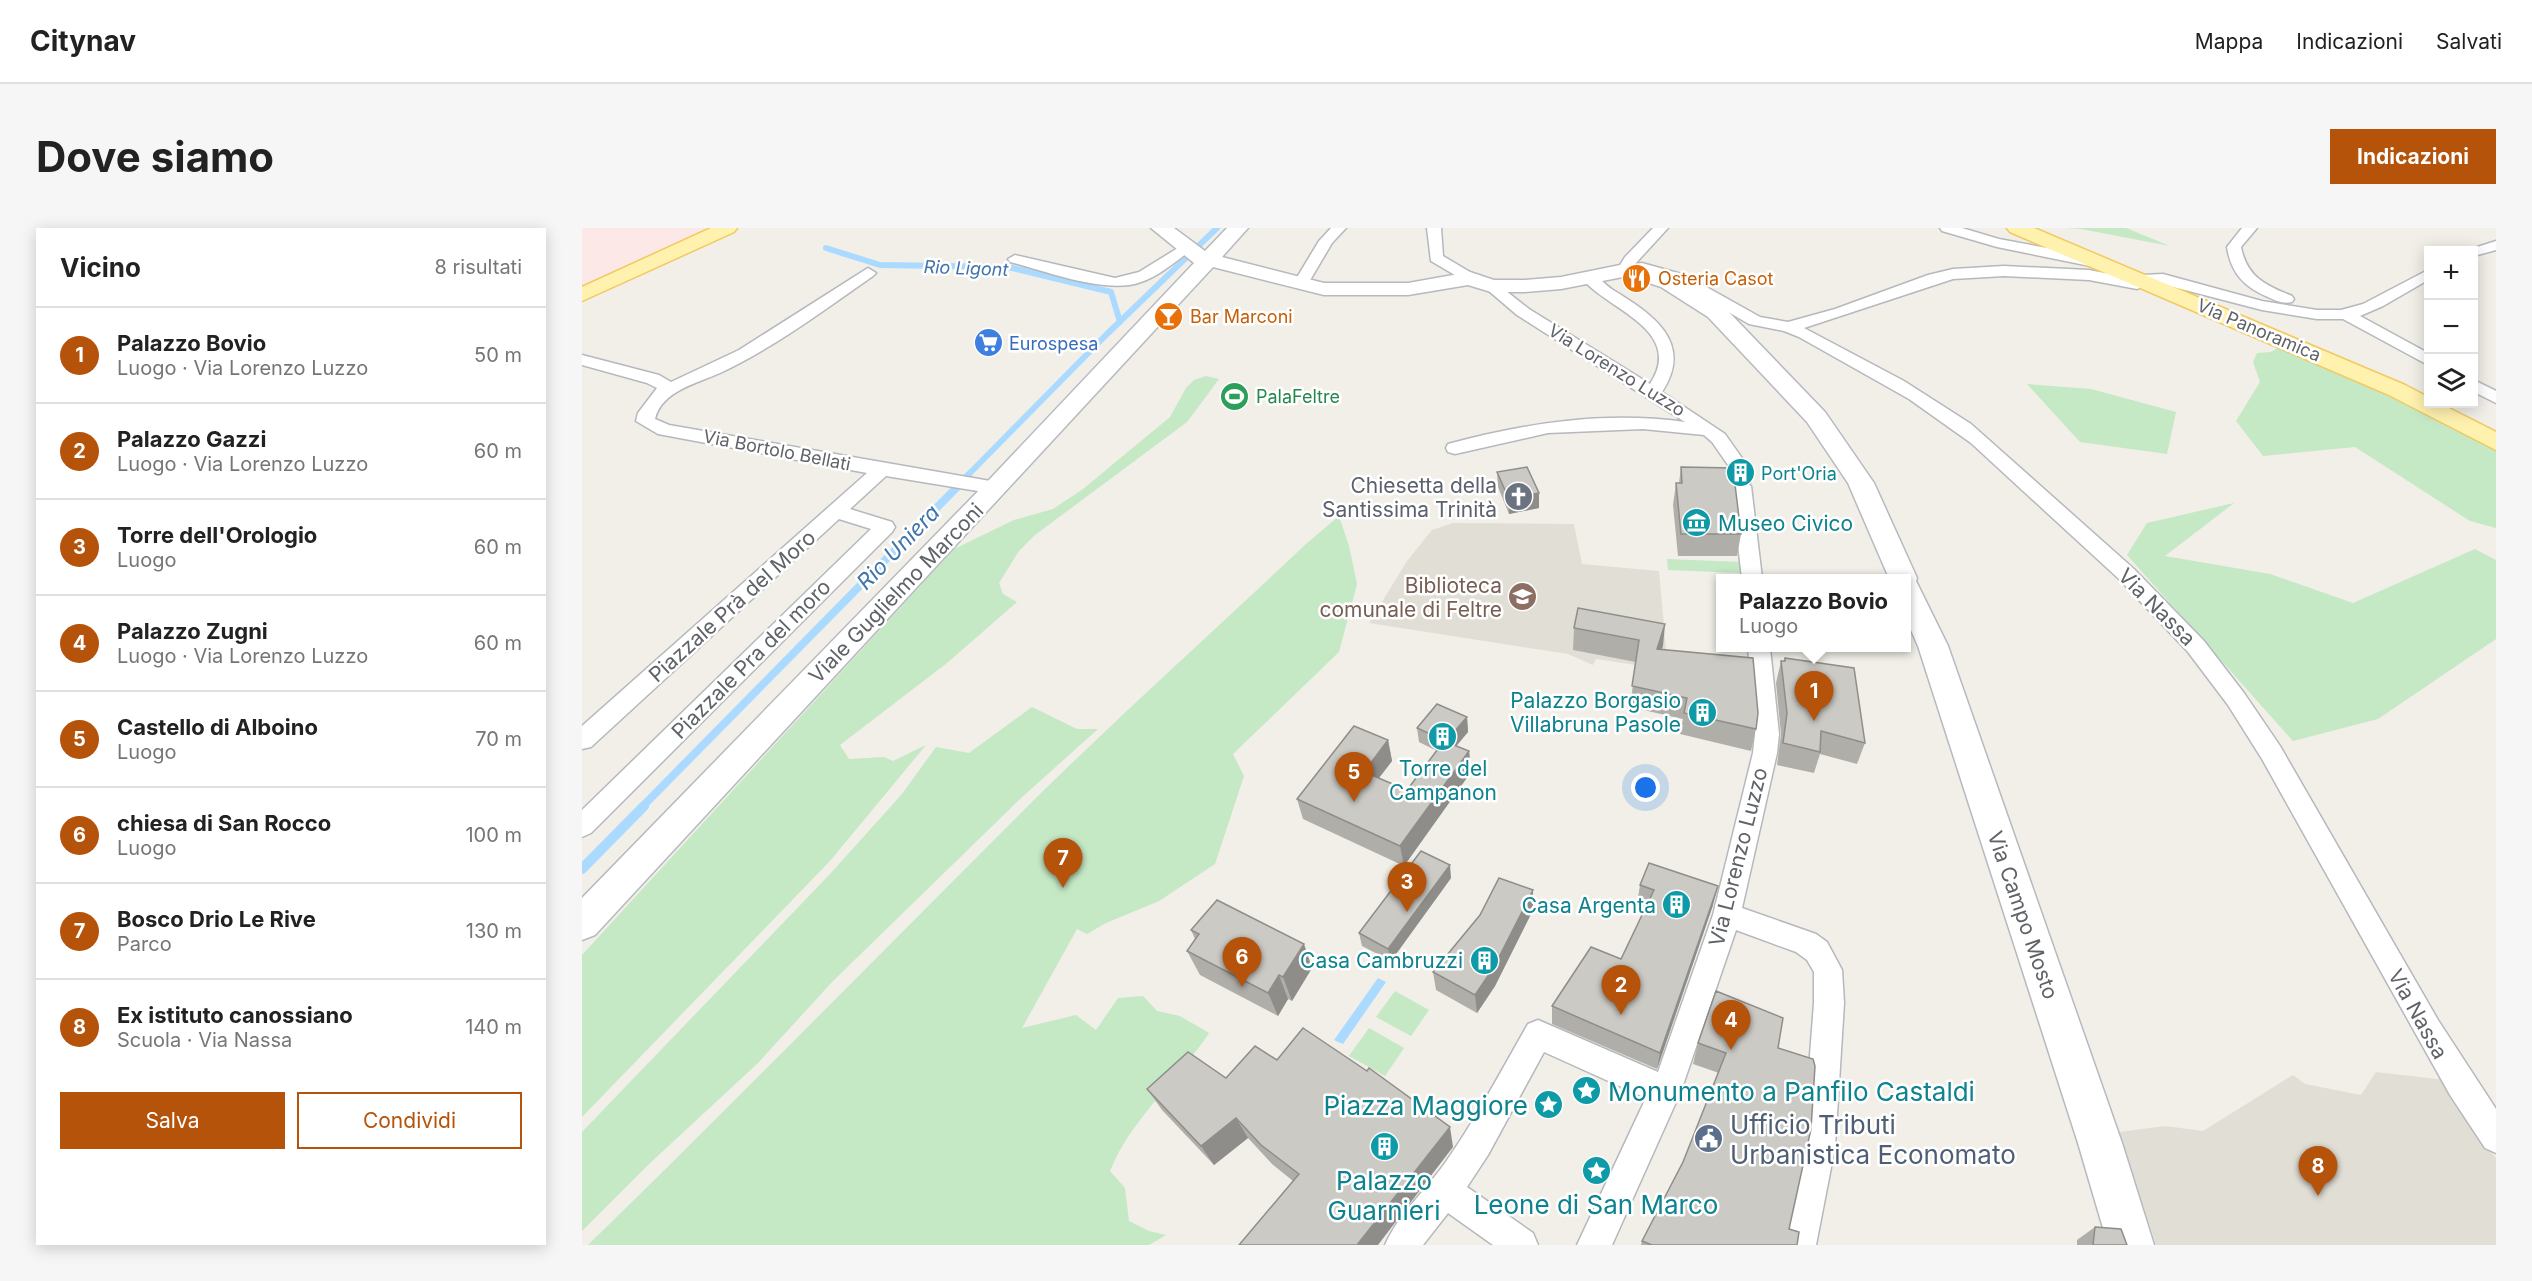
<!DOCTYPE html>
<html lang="it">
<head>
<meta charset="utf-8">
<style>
  body { margin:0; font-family:Inter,sans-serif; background:#f6f6f6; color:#222 }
  .controls { position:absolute; right:18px; top:18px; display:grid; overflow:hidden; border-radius:0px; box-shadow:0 3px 15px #0003 }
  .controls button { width:54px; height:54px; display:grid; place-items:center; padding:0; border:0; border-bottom:2px solid #e0e0e0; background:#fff; color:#222; font:30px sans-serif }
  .you { position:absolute; left:1064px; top:560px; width:21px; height:21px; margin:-15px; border:4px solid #fff; border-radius:50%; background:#1a73e8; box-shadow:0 0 0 9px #1a73e833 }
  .badge { display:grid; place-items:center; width:39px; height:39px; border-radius:50%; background:#b45309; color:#fff; font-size:20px; font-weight:700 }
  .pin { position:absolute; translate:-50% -50px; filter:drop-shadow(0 2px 3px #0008) }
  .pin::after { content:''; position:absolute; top:32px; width:21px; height:18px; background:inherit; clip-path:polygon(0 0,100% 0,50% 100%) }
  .popup { position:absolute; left:1134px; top:346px; width:195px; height:78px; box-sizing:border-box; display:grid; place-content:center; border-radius:0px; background:#fff; filter:drop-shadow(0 2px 4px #0005); font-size:20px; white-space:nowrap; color:#767676 }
  .popup b { font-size:22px; color:#222 }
  .popup::after { content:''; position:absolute; left:50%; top:100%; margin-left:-12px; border:12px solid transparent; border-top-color:#fff }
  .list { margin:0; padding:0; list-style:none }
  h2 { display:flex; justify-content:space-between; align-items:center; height:78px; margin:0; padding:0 24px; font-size:26px }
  h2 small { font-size:20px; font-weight:400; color:#767676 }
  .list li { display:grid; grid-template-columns:39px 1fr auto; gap:18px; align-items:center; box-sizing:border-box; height:96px; padding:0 24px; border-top:2px solid #e0e0e0 }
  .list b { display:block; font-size:22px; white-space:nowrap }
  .list p { margin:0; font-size:20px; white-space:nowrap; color:#767676 }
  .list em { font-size:20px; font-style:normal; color:#767676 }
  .actions { display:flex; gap:12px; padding:18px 24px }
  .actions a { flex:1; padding:14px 0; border:2px solid #b45309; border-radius:0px; text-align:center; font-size:21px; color:#b45309 }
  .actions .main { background:#b45309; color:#fff }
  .icon { flex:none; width:33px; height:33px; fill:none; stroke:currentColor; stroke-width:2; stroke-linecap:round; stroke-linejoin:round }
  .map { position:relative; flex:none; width:1914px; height:1017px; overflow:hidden; border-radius:0px }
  header { display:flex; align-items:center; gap:36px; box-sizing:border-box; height:84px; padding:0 30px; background:#fff; border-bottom:2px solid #e0e0e0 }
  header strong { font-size:28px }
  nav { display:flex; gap:33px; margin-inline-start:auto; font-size:21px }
  .intro { display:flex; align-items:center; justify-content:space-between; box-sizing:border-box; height:144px; padding:0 36px }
  h1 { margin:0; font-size:42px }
  .button { padding:15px 27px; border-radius:0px; background:#b45309; color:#fff; font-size:21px; font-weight:700 }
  main { display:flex; gap:36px; padding:0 36px }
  aside { flex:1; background:#fff; border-radius:0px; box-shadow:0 3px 15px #0003 }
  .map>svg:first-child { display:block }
</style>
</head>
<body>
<header>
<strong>Citynav</strong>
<nav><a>Mappa</a><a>Indicazioni</a><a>Salvati</a></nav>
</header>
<div class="intro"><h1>Dove siamo</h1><a class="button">Indicazioni</a></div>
<main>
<aside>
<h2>Vicino<small>8 risultati</small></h2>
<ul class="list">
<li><span class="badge">1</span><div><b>Palazzo Bovio</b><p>Luogo · Via Lorenzo Luzzo</p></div><em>50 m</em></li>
<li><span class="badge">2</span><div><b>Palazzo Gazzi</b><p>Luogo · Via Lorenzo Luzzo</p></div><em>60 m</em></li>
<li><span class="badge">3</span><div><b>Torre dell'Orologio</b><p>Luogo</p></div><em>60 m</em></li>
<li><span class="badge">4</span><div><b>Palazzo Zugni</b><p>Luogo · Via Lorenzo Luzzo</p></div><em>60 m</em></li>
<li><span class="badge">5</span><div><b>Castello di Alboino</b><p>Luogo</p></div><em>70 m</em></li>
<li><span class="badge">6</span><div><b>chiesa di San Rocco</b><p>Luogo</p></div><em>100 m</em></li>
<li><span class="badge">7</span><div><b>Bosco Drio Le Rive</b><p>Parco</p></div><em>130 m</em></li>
<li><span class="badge">8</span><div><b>Ex istituto canossiano</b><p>Scuola · Via Nassa</p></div><em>140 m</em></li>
</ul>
<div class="actions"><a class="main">Salva</a><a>Condividi</a></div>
</aside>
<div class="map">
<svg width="1914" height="1017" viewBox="0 0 1914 1017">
  <rect width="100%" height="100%" fill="#f1efe8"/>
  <!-- education -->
  <g fill="#e1ded6">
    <path d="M871,295l121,1 8,40 77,7 9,99 -72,-11 -3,6 -25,-11 -199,-31 38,-62 25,-31z"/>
    <path d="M1794,844l70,8 30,53 20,25v87h-340l-37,-113 46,-6 38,5 90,-56 12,9 56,11z"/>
  </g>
  <!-- medical -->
  <path fill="#fce8e6" d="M0,0h143l-143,67z"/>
  <!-- green -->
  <g fill="#c5e8c5">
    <path d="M1485,0h59l44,18 -89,-17z"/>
    <path d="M1697,119l142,64 75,40v77l-26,-7 -115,-74 -92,9 -27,-35 24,-39 -7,-20 4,-9 14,-1z"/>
    <path d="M624,148l13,3 -32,43 -152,113 -16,16 -20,32 4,11 14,8 -70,61 -107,82 9,14 35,-2 9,4 33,-16 -96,116 -248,256v-162l372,-406 60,-29 39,-11 30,-20 87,-72 16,-29 8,-8z"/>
    <path d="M1445,156l64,5 85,23 -9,42 -87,-12z"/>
    <path d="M1652,275l-69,53 105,18 83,29 122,-54 21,11v79l-118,80 -85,22 -166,-186 20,-32z"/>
    <path d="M757,288l10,30 8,38 -18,68 -106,102 11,22 -29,88 -56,37 -53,22 -19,11 -10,-5 -55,99 54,-13 20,15 22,-32 25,-2 14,15 23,5 29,17c-31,47 -78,86 -99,138l15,17 4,33 20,10 17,4 -17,10h-561c153,-149 302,-302 453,-452 87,-85 177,-166 265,-249z"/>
    <path d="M1085,331l74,3 1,11 -74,-3z"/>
    <path d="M450,479l45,22h21l-78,70 -188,183 -74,81 -109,101 -67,67v-99l249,-259 71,-79 34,-47 33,6z"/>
    <path d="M813,763l34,19 -18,26 -35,-19z"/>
    <path d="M787,800l35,20 -19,28 -36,-20z"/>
  </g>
  <!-- water -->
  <path fill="#aadaff" d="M796,750l8,4 -43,62 -9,-4z"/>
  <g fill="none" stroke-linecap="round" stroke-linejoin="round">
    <!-- stream-far2 -->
    <g stroke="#aadaff" stroke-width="6">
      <path d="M244,20l54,17 128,2 103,25 9,30"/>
      <path d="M384,249l141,-143 110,-106"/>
    </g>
    <!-- stream-far1 -->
    <path stroke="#aadaff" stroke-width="8" d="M60,579l326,-331"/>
    <!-- stream -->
    <path stroke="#aadaff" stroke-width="10" d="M0,641l62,-63"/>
    <!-- street-tunnel-far1 -->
    <path stroke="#ccccc8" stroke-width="16" stroke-dasharray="16 8" stroke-linecap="butt" d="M1153,233l4,16"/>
    <!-- street-tunnel -->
    <path stroke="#ccccc8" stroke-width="22" stroke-dasharray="22 11" stroke-linecap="butt" d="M1157,248l2,10"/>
    <defs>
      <g id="street">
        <path d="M749,0h15l-14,15 -26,44h-10l-3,-3 26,-43z"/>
        <path d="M845,0h14l2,28 32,19 3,3 -3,3h-10l-34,-20z"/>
        <path d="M1071,0h15l-33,36 7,-1 43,12 75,42 28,5 47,-13 93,-34 25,-6 51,-3 85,4 45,9 9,-4 20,-1 99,27 55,9h24l22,-6 65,-34v10l-45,26 -23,10 68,37v12l-85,-46h-26l-55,-9 -100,-26h-15l-10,5 -48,-9 -85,-4 -51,3 -149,49 100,53 67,43 163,145 70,72 40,52 36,53 158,274 58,89v44l-11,-5 -35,-53 -188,-336 -34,-54 -40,-53 -69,-73 -148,-136 -62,-44 -110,-62 -15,-6 -35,-7 -74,-43 -33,-8h-22l-3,-3 8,-13z"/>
        <path d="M1358,0h22l37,11 101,19 8,5 -8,5 -103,-21 -55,-16z"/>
        <path d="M1660,0h15l-16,19c6,30 24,38 51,49l2,3 -2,3c-9,2 -16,-1 -24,-5 -24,-10 -37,-24 -41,-50z"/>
        <path d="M1914,13v9l-22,6v-6h-6z"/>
        <path d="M604,15l7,4 -2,3c-16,12 -32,26 -50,32 -35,13 -95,-11 -131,-20l-2,-3 7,-4 100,23 24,-6z"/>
        <path d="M286,40l8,5 -3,3c-49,34 -98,71 -153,97 -22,10 -59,18 -65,46l14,6 327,57 10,6 -10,6 -110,-18 -36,33 42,13 3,5 -3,5 -301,301 -9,4v-27l289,-281 -32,-10 -248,228 -9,2v-23l285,-253 -209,-39 -22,-13 2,-8 19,-25 -10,-5 -65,-18v-10l77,20 12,7 68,-32z"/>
        <path d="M1008,45c9,3 15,12 23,17 38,23 82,52 49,102l63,42 19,27 -2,4h-14l-16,-23 -8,-7 -61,-6 -95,4 -93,21 -7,-2 -2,-4 2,-4c78,-21 157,-33 237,-22l-168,-107 -34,-29 3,-3h10l33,26 121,75c36,-55 -45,-75 -68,-106z"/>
        <path d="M1892,152l22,11v12l-22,-11z"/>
        <path d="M1159,252l10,6 11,92h-20l-11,-92z"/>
        <path d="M1166,420h22l9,86 -2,19 -35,155 74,26 11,8 15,28 2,33 -9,144 -19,98h-34l21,-98 11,-144v-31l-7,-12 -11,-8 -60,-22 -55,161 -69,154h-35l69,-147 -102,-46 -56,103 -21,32 66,46 5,12h-45l-45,-32 -25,32h-38c13,-30 41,-55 60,-82 31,-44 56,-92 83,-139l10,-4 120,52 55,-157 40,-162 2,-19z"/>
      </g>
      <path id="secondary" d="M569,0h23l31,23 22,-23h21l-26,29 102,26h84l62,-11 24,8h31l36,-3 69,-14 45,16 49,28 101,105 49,71 43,95 -1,3 32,65 174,497 32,102h-46l-30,-102 -160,-497 -11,-25v-43h-18l-41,-95 -41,-61 -99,-105 -47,-30 -33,-11 -67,13 -36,3h-34l-23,-7 -60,10h-84l-111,-28 -618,668 -13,5v-42l405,-416 207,-219z"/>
      <g id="primary">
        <path d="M129,0h26l-3,4 -152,69v-14z"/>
        <path d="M1425,0h27l371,157 23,12v7h13l55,28v18l-107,-55 -379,-163z"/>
      </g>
    </defs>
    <!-- street casing -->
    <use href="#street" stroke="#b5b8bc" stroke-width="3"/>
    <!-- secondary casing -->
    <use href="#secondary" stroke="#b6babf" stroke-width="3"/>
    <!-- primary casing -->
    <use href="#primary" stroke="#f2c960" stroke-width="3"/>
    <!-- street -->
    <use href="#street" fill="#fff" fill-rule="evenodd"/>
    <!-- secondary -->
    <use href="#secondary" fill="#fff" fill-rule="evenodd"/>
    <!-- primary -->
    <use href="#primary" fill="#fff2af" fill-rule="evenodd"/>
  </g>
  <!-- wall -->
  <g fill="#afaea9">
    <path d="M1099,239l60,67 -4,22h-59l-5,-51 3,-22h3z"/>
    <path d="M915,244l42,36 -30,6 -11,-27z"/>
    <path d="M996,380l85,38 -2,3 95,80 -5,22 -71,-17 3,-15 -53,-12 6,-45 -63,-12 1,-22z"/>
    <path d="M1203,430l80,85 -8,21 -37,-10 -6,19 -37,-8 4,-31 -5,-51 5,-22h3z"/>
    <path d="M885,489l1,15 -12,14 13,5 2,21 -67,94 -101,-47 -6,-20 91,-59 4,21 -13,17 28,12 30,-39 -18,-9 -2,-14z"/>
    <path d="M869,650l-60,83 -29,-15 -3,-13z"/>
    <path d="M1058,657l73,20 -56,164 -105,-45v-18l69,-47 25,-52 -9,-3z"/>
    <path d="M951,682l-38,76 -18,27 -41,-23 -3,-18z"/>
    <path d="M609,702l121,38 -20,33 -4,-2 -10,17 -78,-41 -13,-24 8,-12z"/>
    <path d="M1116,815l80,5 11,181 8,16h-156l1,-4 41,-79 36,-89 -26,-9z"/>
    <path d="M695,832l176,87 -160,34 -21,-17 -24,-26 -34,27 -52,-55 -15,-21 79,-11z"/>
    <path d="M1513,999l32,18h-50v-5z"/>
  </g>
  <!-- shaded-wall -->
  <g fill="#8f8d8a">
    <path d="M957,265v15l-30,6v-15z"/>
    <path d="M1083,396l-2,22 -9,25 3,-22z"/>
    <path d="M885,489l1,15 -20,24 -2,-15z"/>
    <path d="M806,512l4,21 -24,31 -4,-20z"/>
    <path d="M887,523l2,21 -67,94 -4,-20z"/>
    <path d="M868,637l1,13 -60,83 -3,-12z"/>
    <path d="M1136,658l-5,19 -56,164 3,-16z"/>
    <path d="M951,662v20l-38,76 -18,27 -2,-18z"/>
    <path d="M722,716l8,24 -20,33 -9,-24z"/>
    <path d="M697,747l9,24 -10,17 -10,-23z"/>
    <path d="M654,890l12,20 -34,27 -13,-19z"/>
    <path d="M868,899l3,20 -75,98h-21z"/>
  </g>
  <!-- building -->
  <g fill="#cccac5" stroke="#8f8d8a" stroke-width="1.5">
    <path d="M945,239l12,26 -30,6 -12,-27z"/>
    <path d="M1099,239l52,1 8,66h-60l-5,-51h6z"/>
    <path d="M1187,347l34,4h-34z"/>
    <path d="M996,380l87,16 -8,25 96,9 5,55 -2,16 -72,-16 3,-15 -55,-12 7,-46 -65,-12z"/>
    <path d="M1203,430l69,10 11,75 -44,-12 -1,21 -37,-9 4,-30 -6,-52h4z"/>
    <path d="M855,476l30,13 -21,24 -29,-13z"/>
    <path d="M772,498l34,14 -24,32 43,18 37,-49 25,10 -69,95 -103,-47z"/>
    <path d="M839,623l29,14 -62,84 -29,-16z"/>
    <path d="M1067,635l69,23 -58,167 -108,-47 39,-59 30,12 33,-69 -14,-5z"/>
    <path d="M917,650l34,12 -39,77 -19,28 -42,-23 47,-57z"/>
    <path d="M635,672l87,44 -21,33 -4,-2 -11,18 -81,-42 12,-17 -8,-4z"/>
    <path d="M1134,763l67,27 -5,30 35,11 2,7 -4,63 -22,100 10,3 -2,13h-145l-10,-4 41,-79 43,-109 -28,-10z"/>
    <path d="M721,800l64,43 2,-3 81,59 -93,118h-118l60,-71 -38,-29 -25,-27 -35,28 -54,-57 41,-37 38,26 29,-32 22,14z"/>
    <path d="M1513,999l26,2 6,16h-34z"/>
  </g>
  <!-- icons -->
  <defs>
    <symbol id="restaurant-disc" viewBox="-11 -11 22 22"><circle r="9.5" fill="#e8710a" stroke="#fff"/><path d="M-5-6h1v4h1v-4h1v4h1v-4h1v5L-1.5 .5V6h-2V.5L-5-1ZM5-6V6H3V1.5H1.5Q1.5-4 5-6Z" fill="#fff"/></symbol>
    <symbol id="bar-disc" viewBox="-11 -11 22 22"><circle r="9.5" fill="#e8710a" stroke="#fff"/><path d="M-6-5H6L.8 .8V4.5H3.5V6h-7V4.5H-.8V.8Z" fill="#fff"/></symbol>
    <symbol id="supermarket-disc" viewBox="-11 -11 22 22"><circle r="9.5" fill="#3f7fe0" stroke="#fff"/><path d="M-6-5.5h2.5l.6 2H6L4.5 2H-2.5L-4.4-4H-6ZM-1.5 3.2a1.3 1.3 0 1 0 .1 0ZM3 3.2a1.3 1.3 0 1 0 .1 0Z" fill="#fff"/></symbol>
    <symbol id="stadium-disc" viewBox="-11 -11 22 22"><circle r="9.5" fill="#2e9e5b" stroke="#fff"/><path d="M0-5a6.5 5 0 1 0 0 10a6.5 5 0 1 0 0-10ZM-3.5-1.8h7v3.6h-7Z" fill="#fff"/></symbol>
    <symbol id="building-disc" viewBox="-11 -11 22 22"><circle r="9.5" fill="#0f9aa8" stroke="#fff"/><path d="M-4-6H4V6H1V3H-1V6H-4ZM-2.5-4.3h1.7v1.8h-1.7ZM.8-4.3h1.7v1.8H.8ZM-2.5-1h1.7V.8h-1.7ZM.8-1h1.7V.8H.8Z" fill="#fff"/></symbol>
    <symbol id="church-disc" viewBox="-11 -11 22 22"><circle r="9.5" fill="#6b7280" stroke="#fff"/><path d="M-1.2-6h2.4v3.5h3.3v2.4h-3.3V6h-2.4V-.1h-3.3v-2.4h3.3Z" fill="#fff"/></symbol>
    <symbol id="museum-disc" viewBox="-11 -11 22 22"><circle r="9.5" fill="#0f9aa8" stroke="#fff"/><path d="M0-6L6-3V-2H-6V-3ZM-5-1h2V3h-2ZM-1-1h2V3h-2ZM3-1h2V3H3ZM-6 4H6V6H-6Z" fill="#fff"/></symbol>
    <symbol id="school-disc" viewBox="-11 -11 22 22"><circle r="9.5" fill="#8d6e63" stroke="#fff"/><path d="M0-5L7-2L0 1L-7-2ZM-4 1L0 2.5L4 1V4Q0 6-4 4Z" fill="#fff"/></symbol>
    <symbol id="sight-disc" viewBox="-11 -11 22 22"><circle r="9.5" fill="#0f9aa8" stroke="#fff"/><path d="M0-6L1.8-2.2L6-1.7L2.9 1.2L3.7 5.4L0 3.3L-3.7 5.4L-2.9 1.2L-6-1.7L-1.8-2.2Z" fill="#fff"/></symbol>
    <symbol id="civic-disc" viewBox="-11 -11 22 22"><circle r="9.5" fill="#5c6f8a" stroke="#fff"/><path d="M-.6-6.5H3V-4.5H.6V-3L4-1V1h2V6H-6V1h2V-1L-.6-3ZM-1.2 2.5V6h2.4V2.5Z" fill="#fff"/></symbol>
  </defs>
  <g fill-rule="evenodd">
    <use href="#restaurant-disc" x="1038" y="34" width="33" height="33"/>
    <use href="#bar-disc" x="570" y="72" width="33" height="33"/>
    <use href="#supermarket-disc" x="390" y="98" width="33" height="33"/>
    <use href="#stadium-disc" x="636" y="152" width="33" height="33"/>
    <use href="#building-disc" x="1142" y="228" width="33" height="33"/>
    <use href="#church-disc" x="920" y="252" width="33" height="33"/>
    <use href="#museum-disc" x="1098" y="278" width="33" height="33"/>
    <use href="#school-disc" x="924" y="352" width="33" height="33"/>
    <use href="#building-disc" x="1104" y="468" width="33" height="33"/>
    <use href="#building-disc" x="844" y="492" width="33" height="33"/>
    <use href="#building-disc" x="1078" y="660" width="33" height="33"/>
    <use href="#building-disc" x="886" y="716" width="33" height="33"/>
    <use href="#sight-disc" x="988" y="846" width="33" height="33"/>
    <use href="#sight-disc" x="950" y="860" width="33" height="33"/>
    <use href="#civic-disc" x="1110" y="894" width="33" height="33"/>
    <use href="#building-disc" x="786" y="902" width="33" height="33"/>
    <use href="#sight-disc" x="998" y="926" width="33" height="33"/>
  </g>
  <g text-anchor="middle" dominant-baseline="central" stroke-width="5" stroke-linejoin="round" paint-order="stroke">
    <!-- far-water labels -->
    <g font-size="18" font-style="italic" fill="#4174aa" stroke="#fff">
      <text transform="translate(384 40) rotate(2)">Rio Ligont</text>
    </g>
    <!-- far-food labels -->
    <g font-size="18" fill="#c56008" stroke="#fff" text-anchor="start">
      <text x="1076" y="50">Osteria Casot</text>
      <text x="608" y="88">Bar Marconi</text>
    </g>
    <!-- far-street labels -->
    <g font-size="18" fill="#5f6368" stroke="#fff">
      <text transform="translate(1677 102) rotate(23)">Via Panoramica</text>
      <text transform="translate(1035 142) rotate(32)">Via Lorenzo Luzzo</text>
      <text transform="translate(195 222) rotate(11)">Via Bortolo Bellati</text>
    </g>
    <!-- far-shop labels -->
    <g font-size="18" fill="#366cbe" stroke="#fff" text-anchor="start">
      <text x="427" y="115">Eurospesa</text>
    </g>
    <!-- far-leisure labels -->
    <g font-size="18" fill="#27864d" stroke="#fff" text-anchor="start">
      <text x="674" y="168">PalaFeltre</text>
    </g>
    <!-- far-culture labels -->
    <g font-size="18" fill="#0d838f" stroke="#fff" text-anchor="start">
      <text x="1179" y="245">Port'Oria</text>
    </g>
    <!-- worship labels -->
    <g font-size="21" fill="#5b616d" stroke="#fff" text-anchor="end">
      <text x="915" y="257">Chiesetta della<tspan x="915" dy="24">Santissima Trinità</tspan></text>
    </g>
    <!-- culture labels -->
    <g font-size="21" fill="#0d838f" stroke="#fff" text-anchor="end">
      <text x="1136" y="295" text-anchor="start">Museo Civico</text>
      <text x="1099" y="472">Palazzo Borgasio<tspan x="1099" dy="24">Villabruna Pasole</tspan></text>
      <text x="861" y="540" text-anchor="middle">Torre del<tspan x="861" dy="24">Campanon</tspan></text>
      <text x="1074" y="677">Casa Argenta</text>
      <text x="881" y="732">Casa Cambruzzi</text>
    </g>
    <!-- education labels -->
    <g font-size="21" fill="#785e54" stroke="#fff" text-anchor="end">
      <text x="920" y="357">Biblioteca<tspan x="920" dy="24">comunale di Feltre</tspan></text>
    </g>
    <!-- street labels -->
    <g font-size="21" fill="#5f6368" stroke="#fff">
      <text transform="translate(314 365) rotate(-46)">Viale Guglielmo Marconi</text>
      <text transform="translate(150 378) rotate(-42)">Piazzale Prà del Moro</text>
      <text transform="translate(1575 379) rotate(45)">Via Nassa</text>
      <text transform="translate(169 431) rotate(-45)">Piazzale Pra del moro</text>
      <text transform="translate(1156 629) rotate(-76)">Via Lorenzo Luzzo</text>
      <text transform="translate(1441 687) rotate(71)">Via Campo Mosto</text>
      <text transform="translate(1836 786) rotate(61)">Via Nassa</text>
    </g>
    <!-- water labels -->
    <g font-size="22" font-style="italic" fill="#4174aa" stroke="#fff">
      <text transform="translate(316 319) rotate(-46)">Rio Uniera</text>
    </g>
    <!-- near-culture labels -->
    <g font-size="26" fill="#0d838f" stroke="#fff">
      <text x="1026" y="863" text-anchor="start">Monumento a Panfilo Castaldi</text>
      <text x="946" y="877" text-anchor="end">Piazza Maggiore</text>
      <text x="802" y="952">Palazzo<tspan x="802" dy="30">Guarnieri</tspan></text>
      <text x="1014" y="976">Leone di San Marco</text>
    </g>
    <!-- near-service labels -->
    <g font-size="26" fill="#4e5e75" stroke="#fff" text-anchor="start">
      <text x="1148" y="896">Ufficio Tributi<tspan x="1148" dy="30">Urbanistica Economato</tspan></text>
    </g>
  </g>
</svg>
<div class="controls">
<button>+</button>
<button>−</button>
<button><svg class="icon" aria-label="layers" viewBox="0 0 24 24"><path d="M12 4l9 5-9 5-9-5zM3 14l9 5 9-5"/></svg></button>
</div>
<div class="you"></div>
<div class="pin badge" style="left:1232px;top:493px">1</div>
<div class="popup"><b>Palazzo Bovio</b>Luogo</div>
<div class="pin badge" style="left:1039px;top:787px">2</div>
<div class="pin badge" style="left:825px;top:684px">3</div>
<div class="pin badge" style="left:1149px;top:822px">4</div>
<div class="pin badge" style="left:772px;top:574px">5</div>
<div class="pin badge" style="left:660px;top:759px">6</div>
<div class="pin badge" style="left:481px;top:660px">7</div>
<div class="pin badge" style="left:1736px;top:968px">8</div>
</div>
</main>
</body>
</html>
